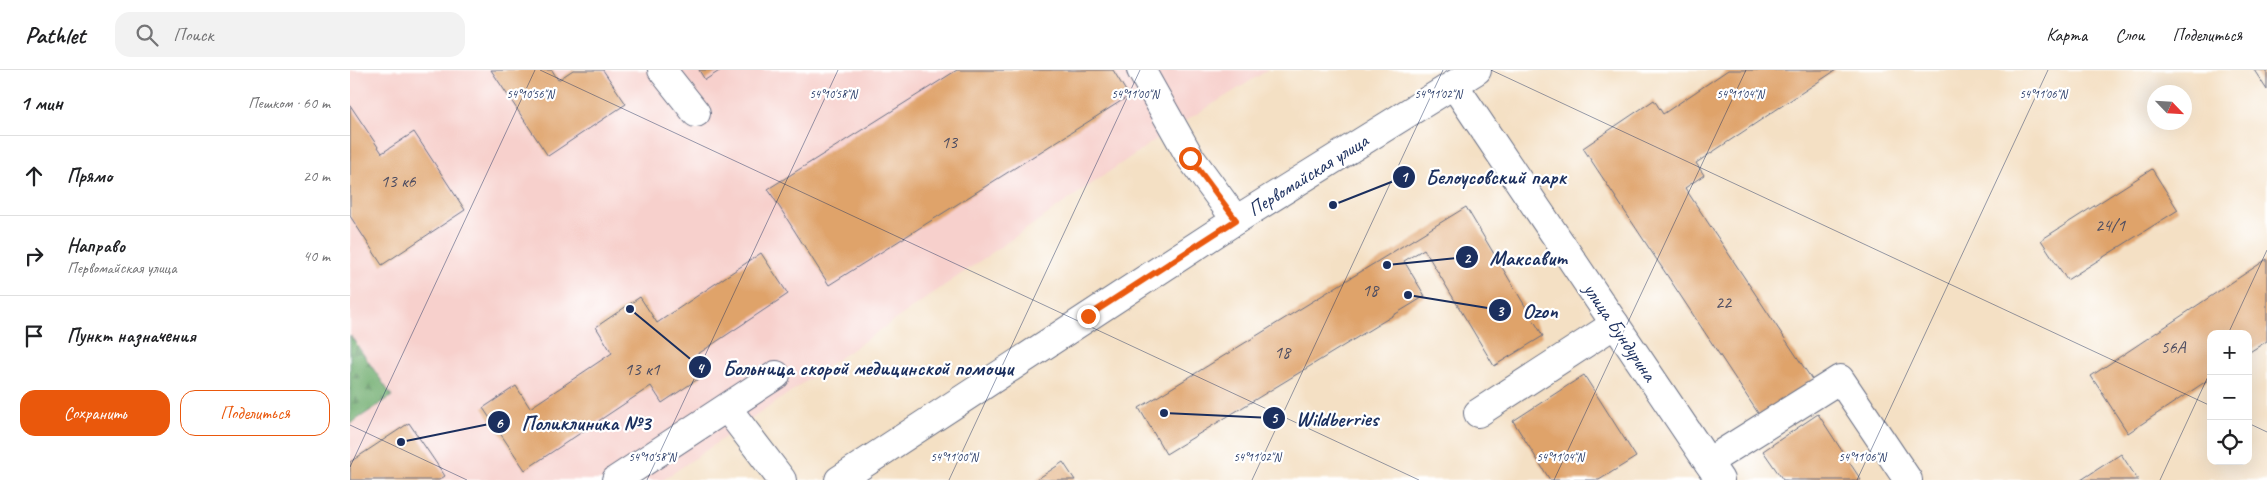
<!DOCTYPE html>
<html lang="ru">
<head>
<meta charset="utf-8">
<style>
  body { margin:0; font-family:Caveat,sans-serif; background:#f2f2f2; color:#202124 }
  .controls { position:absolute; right:15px; bottom:15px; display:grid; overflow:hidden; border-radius:10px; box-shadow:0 5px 20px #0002 }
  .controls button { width:45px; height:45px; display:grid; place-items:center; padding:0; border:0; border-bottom:1px solid #e0e0e0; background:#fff; color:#202124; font:25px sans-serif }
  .compass { position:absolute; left:1797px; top:15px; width:45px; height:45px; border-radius:50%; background:#fff; box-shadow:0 5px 20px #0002; rotate:115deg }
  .stop { position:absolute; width:15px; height:15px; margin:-11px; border:4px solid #ea580c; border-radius:50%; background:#fff }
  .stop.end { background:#ea580c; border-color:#fff; box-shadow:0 1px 5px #0008 }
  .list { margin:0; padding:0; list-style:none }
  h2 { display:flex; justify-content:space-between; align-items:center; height:65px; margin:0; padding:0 20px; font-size:21px }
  h2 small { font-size:16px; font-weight:400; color:#757577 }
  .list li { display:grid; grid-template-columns:32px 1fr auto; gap:15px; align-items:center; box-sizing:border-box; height:80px; padding:0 20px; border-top:1px solid #e0e0e0 }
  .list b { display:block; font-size:19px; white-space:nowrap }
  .list p { margin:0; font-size:16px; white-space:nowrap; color:#757577 }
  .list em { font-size:16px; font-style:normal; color:#757577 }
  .actions { display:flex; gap:10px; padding:15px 20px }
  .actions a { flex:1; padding:11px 0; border:1px solid #ea580c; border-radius:15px; text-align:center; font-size:18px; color:#ea580c }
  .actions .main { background:#ea580c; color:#fff }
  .icon { flex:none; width:28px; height:28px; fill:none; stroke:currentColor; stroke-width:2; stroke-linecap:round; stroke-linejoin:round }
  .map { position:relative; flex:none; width:1917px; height:410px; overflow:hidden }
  header { display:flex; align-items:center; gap:30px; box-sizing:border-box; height:70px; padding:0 25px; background:#fff; border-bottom:1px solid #e0e0e0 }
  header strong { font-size:24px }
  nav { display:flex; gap:28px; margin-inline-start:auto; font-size:18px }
  .search { width:350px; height:45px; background:#f2f2f2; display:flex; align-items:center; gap:12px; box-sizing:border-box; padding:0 18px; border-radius:15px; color:#757577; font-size:19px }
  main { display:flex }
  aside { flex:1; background:#fff }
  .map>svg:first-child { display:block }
</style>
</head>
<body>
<header>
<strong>Pathlet</strong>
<div class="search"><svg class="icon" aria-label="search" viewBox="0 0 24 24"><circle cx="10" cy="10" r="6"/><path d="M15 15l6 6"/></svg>Поиск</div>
<nav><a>Карта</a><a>Слои</a><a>Поделиться</a></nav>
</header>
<main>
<aside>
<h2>1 мин<small>Пешком · 60 m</small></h2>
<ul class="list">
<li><svg class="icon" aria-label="ahead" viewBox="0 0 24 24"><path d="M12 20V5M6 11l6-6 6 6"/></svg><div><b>Прямо</b></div><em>20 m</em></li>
<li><svg class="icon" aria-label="right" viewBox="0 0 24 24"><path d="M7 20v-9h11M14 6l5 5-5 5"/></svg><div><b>Направо</b><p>Первомайская улица</p></div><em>40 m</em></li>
<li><svg class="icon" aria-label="arrive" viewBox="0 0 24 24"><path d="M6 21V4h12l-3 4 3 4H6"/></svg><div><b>Пункт назначения</b></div></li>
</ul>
<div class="actions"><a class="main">Сохранить</a><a>Поделиться</a></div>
</aside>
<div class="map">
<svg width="1917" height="410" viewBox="0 0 1917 410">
  <defs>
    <pattern id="forest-firs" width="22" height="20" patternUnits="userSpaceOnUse" patternTransform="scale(1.25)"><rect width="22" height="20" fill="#6dab6c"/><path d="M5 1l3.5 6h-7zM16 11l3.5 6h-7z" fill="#598c5c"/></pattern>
  </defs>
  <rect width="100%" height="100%" fill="#fff"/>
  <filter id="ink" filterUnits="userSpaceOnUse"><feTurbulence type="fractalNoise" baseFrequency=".02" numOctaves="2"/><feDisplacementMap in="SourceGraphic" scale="10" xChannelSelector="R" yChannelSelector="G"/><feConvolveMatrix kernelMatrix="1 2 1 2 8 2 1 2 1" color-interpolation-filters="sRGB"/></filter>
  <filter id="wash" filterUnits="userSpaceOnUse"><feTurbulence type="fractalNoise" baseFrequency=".0096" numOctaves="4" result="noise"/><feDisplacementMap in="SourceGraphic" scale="20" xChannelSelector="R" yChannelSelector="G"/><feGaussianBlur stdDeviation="1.12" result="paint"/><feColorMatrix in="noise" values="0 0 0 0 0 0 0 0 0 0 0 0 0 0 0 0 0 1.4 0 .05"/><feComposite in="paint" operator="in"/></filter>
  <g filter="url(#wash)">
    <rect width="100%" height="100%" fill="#f4e0c4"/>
    <!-- built -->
    <path fill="#f7d0cc" d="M0,0h918l-110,68 -495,342h-313z"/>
    <!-- forest -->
    <path fill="url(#forest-firs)" stroke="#446d65" d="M0,265l42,61 -42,28z"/>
    <g id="blocks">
      <!-- building -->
      <g fill="#dfa36b">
        <path d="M141,0h61l6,10 15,-10h30l23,34 -78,52z"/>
        <path d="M349,0h22l-16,10z"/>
        <path d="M607,0h156l16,26 -300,189 -61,-96z"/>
        <path d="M1378,0h108l-140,93 8,12 -19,13 128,193 -53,35 -177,-268 71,-48 9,14z"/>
        <path d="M1904,0h13v20z"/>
        <path d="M0,35l32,48 32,-21 51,78 -83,55 -32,-49z"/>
        <path d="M1802,99l26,41 -111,70 -26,-40z"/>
        <path d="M1116,137l77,129 -49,30 -70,-117 -20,12 21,35 -259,158 -27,-46z"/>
        <path d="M411,183l27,41 -99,66 12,17 -39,26 -11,-17 -126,84 -42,-62 33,-22 14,22 82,-55 -16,-26 44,-30 17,26z"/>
        <path d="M1917,189v82l-19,12v-19h-37v44l-83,55 -37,-57z"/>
        <path d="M1234,305l52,82 -37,23h-49l-37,-59z"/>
        <path d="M1468,344l43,66h-78l-20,-29z"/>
        <path d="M59,353l36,53 -6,4h-89v-18z"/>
        <path d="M1771,384l17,26h-57z"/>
        <path d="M713,392l12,18h-39z"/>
      </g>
    </g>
  </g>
  <g filter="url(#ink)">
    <use href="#blocks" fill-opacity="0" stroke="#676d82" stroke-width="1"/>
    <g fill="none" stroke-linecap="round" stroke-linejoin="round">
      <defs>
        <g id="minor">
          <path d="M312,0l34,43"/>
          <path d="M791,0l49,87 46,63"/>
          <path d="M1104,15l266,395"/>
          <path d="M377,338l55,72"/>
          <path d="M1128,343l137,-89"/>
          <path d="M1358,392l132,-83 68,101"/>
          <path d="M266,410l160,-105"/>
        </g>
        <path id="major" d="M489,410l397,-260 241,-150"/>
      </defs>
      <!-- minor casing -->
      <use href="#minor" stroke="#676d82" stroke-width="30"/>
      <!-- major casing -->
      <use href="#major" stroke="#676d82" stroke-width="30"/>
      <!-- minor -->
      <use href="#minor" stroke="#fff" stroke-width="28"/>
      <!-- major -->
      <use href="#major" stroke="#fff" stroke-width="28"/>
    </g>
  </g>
  <g fill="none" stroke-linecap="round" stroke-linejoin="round" filter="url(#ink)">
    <!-- route -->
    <path stroke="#ea580c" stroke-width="6" d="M738,246l148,-96 -46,-62"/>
  </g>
  <!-- ticks -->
  <path fill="none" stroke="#1b2f5e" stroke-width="1" stroke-opacity="0.45" d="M190,0l879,410M1141,0l720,336M1878,264l39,-84M1898,353l19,9M0,355l117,55M0,397l185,-397M297,410l191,-410M599,410l191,-410M902,410l191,-410M1204,410l192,-410M1507,410l191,-410M1810,410l51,-110"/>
  <g text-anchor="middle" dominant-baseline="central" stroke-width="4.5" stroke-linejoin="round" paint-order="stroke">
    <!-- number labels -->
    <g font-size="18" fill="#4c4c61">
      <text x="599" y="72">13</text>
      <text x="48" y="111">13 к6</text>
      <text x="1760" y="155">24/1</text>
      <text x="1020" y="220">18</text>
      <text x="1373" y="232">22</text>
      <text x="1823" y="277">56А</text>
      <text x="932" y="282">18</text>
      <text x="292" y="299">13 к1</text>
    </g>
    <!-- street labels -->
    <g font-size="20" fill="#1b2f5e" stroke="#fff">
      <text transform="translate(958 105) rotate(-32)">Первомайская улица</text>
      <text transform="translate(1270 262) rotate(56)">улица Бундурина</text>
    </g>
  </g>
  <g font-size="12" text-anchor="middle" fill="#1b2f5e" stroke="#fff" stroke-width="4.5" stroke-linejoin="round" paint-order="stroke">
    <text x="180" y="28">54°10'56"N</text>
    <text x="483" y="28">54°10'58"N</text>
    <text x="785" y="28">54°11'00"N</text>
    <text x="1088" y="28">54°11'02"N</text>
    <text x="1390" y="28">54°11'04"N</text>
    <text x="1693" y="28">54°11'06"N</text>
    <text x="302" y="391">54°10'58"N</text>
    <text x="604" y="391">54°11'00"N</text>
    <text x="907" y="391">54°11'02"N</text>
    <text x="1210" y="391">54°11'04"N</text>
    <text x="1512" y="391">54°11'06"N</text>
  </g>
  <!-- callouts -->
  <path fill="none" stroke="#1b2f5e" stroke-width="2" d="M983 135L1054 107M1037 195L1117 187M1058 225L1150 240M280 239L350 297M814 343L924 348M51 372L149 352"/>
  <g fill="#1b2f5e" stroke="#fff" stroke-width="2">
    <circle cx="983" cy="135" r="5"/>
    <circle cx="1037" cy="195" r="5"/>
    <circle cx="1058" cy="225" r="5"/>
    <circle cx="280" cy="239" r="5"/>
    <circle cx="814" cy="343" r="5"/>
    <circle cx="51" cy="372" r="5"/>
    <circle cx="1054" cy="107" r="12"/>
    <circle cx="1117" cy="187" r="12"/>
    <circle cx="1150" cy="240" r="12"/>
    <circle cx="350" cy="297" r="12"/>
    <circle cx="924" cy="348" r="12"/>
    <circle cx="149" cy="352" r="12"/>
  </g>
  <g font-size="15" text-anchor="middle" font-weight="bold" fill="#fff">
    <text x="1054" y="112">1</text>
    <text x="1117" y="193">2</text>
    <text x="1150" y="246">3</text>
    <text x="350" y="303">4</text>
    <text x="924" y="353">5</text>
    <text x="149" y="358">6</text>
  </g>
  <g font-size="21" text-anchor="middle" font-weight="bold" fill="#1b2f5e" stroke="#fff" stroke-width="4.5" stroke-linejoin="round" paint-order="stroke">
    <text x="1146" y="114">Белоусовский парк</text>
    <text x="1178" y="195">Максавит</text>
    <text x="1190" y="248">Ozon</text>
    <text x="518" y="305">Больница скорой медицинской помощи</text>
    <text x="987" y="356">Wildberries</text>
    <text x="236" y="360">Поликлиника №3</text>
  </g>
</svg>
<div class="controls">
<button>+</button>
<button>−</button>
<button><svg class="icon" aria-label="locate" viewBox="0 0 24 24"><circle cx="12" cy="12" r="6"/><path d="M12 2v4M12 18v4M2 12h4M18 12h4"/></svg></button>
</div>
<svg class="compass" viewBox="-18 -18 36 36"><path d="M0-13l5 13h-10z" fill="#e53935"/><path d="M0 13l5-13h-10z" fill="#757577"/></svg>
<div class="stop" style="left:840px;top:88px"></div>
<div class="stop end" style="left:738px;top:246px"></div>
</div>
</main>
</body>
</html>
